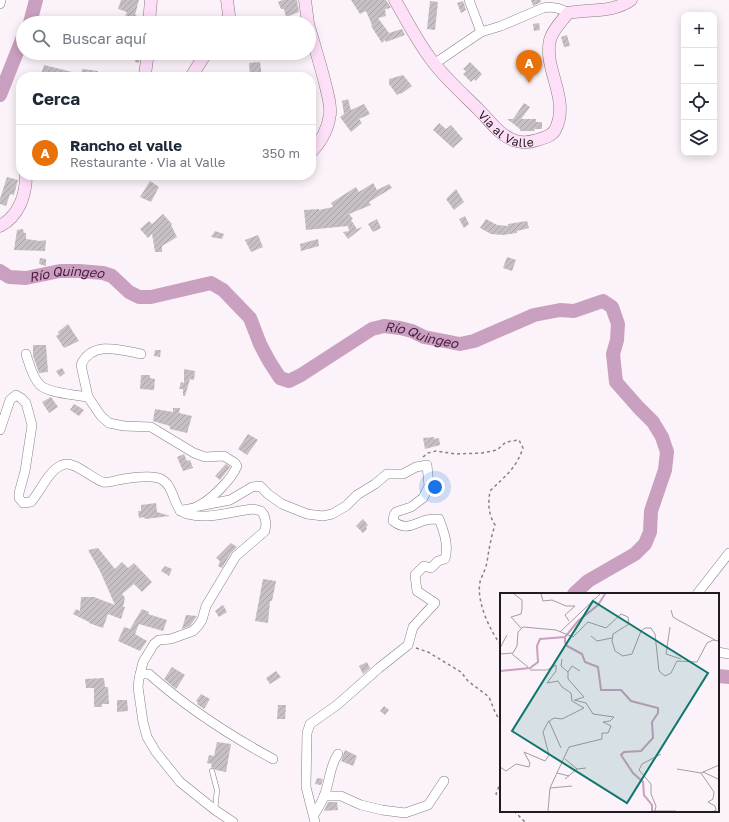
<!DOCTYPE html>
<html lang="es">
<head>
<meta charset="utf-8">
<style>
  body { margin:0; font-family:"Golos Text",sans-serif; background:#f2f2f3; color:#1f2937 }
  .controls { position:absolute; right:12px; top:12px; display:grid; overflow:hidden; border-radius:8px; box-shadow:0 2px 10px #0003 }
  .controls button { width:36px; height:36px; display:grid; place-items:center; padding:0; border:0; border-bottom:1px solid #e0e1e3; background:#fff; color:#1f2937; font:20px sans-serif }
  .you { position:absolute; left:435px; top:487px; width:14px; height:14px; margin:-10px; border:3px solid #fff; border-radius:50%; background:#1a73e8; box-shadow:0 0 0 6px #1a73e833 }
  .badge { display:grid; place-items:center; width:26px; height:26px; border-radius:50%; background:#398a5b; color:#fff; font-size:13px; font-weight:700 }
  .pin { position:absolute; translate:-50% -33px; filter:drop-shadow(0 1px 2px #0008) }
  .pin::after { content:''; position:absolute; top:21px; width:14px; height:12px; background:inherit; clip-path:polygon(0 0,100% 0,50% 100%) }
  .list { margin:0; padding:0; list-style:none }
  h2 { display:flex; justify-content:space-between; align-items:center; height:52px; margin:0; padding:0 16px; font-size:17px }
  h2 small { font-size:13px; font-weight:400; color:#747a83 }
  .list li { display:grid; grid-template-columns:26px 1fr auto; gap:12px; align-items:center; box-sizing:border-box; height:56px; padding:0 16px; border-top:1px solid #e0e1e3 }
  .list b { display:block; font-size:15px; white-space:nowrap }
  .list p { margin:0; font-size:13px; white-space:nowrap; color:#747a83 }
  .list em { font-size:13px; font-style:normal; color:#747a83 }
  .icon { flex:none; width:22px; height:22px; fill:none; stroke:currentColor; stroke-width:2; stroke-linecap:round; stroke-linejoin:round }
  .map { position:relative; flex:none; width:729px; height:822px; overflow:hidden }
  .search { position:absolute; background:#fff; box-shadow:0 2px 10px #0003; left:16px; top:16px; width:300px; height:44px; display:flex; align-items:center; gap:10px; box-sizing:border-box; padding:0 14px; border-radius:22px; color:#747a83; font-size:15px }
  .panel { position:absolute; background:#fff; box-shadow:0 2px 10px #0003; left:16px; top:72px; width:300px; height:108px; border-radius:16px }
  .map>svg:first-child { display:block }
</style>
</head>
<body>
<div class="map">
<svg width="729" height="822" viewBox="0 0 729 822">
  <defs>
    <pattern id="building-hatch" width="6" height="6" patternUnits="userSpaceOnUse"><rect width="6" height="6" fill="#c6bfc4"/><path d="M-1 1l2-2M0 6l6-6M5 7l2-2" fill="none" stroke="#aaa4a8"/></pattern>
  </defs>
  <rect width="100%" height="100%" fill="#fbf3f9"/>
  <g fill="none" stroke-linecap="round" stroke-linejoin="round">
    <!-- river -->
    <g stroke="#caa0c0" stroke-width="14">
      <path d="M30,23l6,-23"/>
      <path d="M0,95l23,-58"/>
      <path id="s1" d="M0,271l9,6 17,1 34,-7h19l24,2 9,3 17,16 10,5h12l60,-14 12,7 27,28 10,26 9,17 11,17 9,3 12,-6 71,-46 12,-3 16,2 12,3 12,6 36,7 14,-3 60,-26 26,-5 14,1 29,-10 9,6 6,17 -1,16 -4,14 3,28 22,25 15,15 9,15 5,15 -2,18 -14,41 -1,21 -5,12 -10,10 -47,27 -14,13"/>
      <path d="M718,676l11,1"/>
    </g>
  </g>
  <!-- building -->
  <g fill="url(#building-hatch)">
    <path d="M121,0h18l-4,15 7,3 -1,5h-19l5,-11 -9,-3z"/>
    <path d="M283,0h14l2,12 -13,5 -2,-8h-3l-3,-7z"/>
    <path d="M351,0h35l5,8 -6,1 1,7 -8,2 11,15 13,-4 3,6 -19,7 -1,-2 -3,3 -11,-17 1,-1 -6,-14 -6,3z"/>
    <path d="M531,0h9l1,2 -8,4z"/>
    <path d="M430,1l8,1 -3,28 -8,-1z"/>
    <path d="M463,1l3,9 -5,3 -4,-10z"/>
    <path d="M539,23l1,7 -6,1 -1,-7z"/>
    <path d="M567,35l3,11 -6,1 -3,-10z"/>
    <path d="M136,53h4l-1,10 -4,-1z"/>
    <path d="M260,62l2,15h-12l-1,-14z"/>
    <path d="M470,62l12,12 -6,7 -2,-2 -3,3 -8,-8 3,-3 -3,-2z"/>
    <path d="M44,65l36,9 -1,3h-39z"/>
    <path d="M82,69l16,2v6h-17z"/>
    <path d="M403,75l9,11 -11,8 -1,-1 -3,2 -8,-11v-5z"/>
    <path d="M348,99l3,11 13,-6 6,10 -11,5 3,4 -11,9 -11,-15 4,-3 -2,-13z"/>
    <path d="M524,103l6,4 -9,12h15v3h6v7h-8l1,2h-15v-2l-13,-10h6z"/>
    <path d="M439,123l7,6 5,-4 12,14 -10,9 -20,-18z"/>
    <path d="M7,177l11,3 -4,15 -4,-1 -4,12 -6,-2v-5z"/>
    <path d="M150,181l9,6 -8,15 -11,-5z"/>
    <path d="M373,183l4,7 12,-6 3,4 -23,14 2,3 -22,9 4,5 -2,1 6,9 6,-2 -15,12 -5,-7 6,-1 -1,-5 -42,4 -2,-20 15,-1v1l14,-3 -2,-4 25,-16 3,5z"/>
    <path d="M456,189l8,13 -10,8 -8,-11z"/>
    <path d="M163,214l9,10 -1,1 6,12 -15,9v6h-7l-3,-18 -4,4 -8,-9 9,-8 3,3z"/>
    <path d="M465,216l4,8 -5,4 -5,-9z"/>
    <path d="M377,219l4,9 -8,4 -5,-8z"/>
    <path d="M486,219l11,6 11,1v-2l19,-3 2,7 -12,3v2l-14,2 -12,-1 -11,-6z"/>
    <path d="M23,229l1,4h2v6l14,2 6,-1 -1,11 -31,-1 3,-20z"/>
    <path d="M215,231l9,3 -2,5 -11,-2z"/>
    <path d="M258,235l5,12 -12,5 -6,-12z"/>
    <path d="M318,239l1,7 -18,5 -1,-7z"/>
    <path d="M507,257l9,3 -4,11 -9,-3z"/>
    <path d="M40,258l6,1v7l-7,-2z"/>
    <path d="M68,324l11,17 -15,7 -8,-12 3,-2 -1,-2z"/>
    <path d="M33,345h13l2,27 -9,1 -6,-17z"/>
    <path d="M155,350h6l-1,7 -6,-1z"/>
    <path d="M62,368l3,5 -5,4 -4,-6z"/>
    <path d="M184,369l11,2 -1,9 -4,-1 -5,17h-2v-7h-4l2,-7 3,1z"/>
    <path d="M141,375h9v3l5,1 -1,11 -14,-1z"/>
    <path d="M51,397l7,10 -9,6 -7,-11z"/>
    <path d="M74,404l10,6 -5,6 -9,-6z"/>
    <path d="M173,408h7l-1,5 13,3 -5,17 -17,-4v-3l-17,-5 2,-12 18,3z"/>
    <path d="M248,434l10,6 -11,15 -9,-6z"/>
    <path d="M434,437v2l5,-1 1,7 -15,4 -2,-11z"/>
    <path d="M184,454l3,7 3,-1 3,8 -10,3 -6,-14z"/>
    <path d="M226,464l4,3 -10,13 -5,-4z"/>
    <path d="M156,503l1,9 13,4 -25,3 -1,-2 -5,1 -1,-7h3v-6z"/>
    <path d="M363,519l5,6 -2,2 1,2 -4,4 -7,-7z"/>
    <path d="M231,543l6,4 -6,6 -9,15 -4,-2 2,-5 -4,-3z"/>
    <path d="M98,548l17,21 7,-7 6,6 6,-5 18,19 -10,10 -8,-8 -12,10 3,4 -2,9h2l-4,12 -13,-5 -5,14 -14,-5v-1l-16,-8 3,-5 4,2 1,-14h13l21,8 -15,-34 -12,-21z"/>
    <path d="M165,566l7,3 -3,7 -8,-5z"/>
    <path d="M263,579l13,2 -4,20h-2l-2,22 -13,-2z"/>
    <path d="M223,605l4,7 -8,5 -4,-6z"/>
    <path d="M142,609l7,3 -1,2 19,6 -4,11 -24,-7 -4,10 12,7 -7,10 -22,-10 6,-14 6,2z"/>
    <path d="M186,615l11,1 -7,10 -8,3z"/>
    <path d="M367,662l3,6 -7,6 -4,-8z"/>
    <path d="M172,667l13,8 -9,14 -12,-10z"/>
    <path d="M276,671l5,6 -11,7 -4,-6z"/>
    <path d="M104,678l1,9h3l1,17h-7v3h-8v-19h-8l-1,-9z"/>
    <path d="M201,694l9,5 -6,10 -7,-5 1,-2 -2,-1z"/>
    <path d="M117,700h10l1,11 -11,1z"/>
    <path d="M278,705h8l-1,14h-8z"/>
    <path d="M384,706l5,4 -4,5 -5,-4z"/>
    <path d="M217,742l14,2 -5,28 -10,-2 -5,-3 1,-3 -5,-1 2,-8 5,1z"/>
    <path d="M345,750l12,6 -4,10 -12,-5z"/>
    <path d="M317,778l6,1 -2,6 -6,-1z"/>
    <path d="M328,802h9l1,8 -14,1z"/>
  </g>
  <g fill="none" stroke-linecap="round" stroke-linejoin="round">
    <defs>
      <path id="service" d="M212,771l5,19 -2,20"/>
      <g id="minor">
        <path d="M469,0l12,32 20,-6 42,-18c10,-2 17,0 25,5"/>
        <path d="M0,4l1,-4"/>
        <path d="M434,64l47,-32"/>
        <path d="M26,354c3,9 6,23 14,31 8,8 36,10 48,12l13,19 8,7 15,3 27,1 43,26 11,4 19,-1 11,7 2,3c-5,13 -26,34 -39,40 -5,3 -12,3 -18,5"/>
        <path d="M88,397l-7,-32c11,-25 40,-15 60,-11"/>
        <path d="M0,430l10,-30 6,-5 5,3 5,5 6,22 -7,46 -6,22v5l4,5 8,-1c10,-11 17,-31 31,-37 11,-6 30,14 41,17 5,1 11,-1 15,-2 11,-2 33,-6 43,-1 15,8 11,31 26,35 24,6 43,-3 67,-5l7,2 3,4 2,8 -1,8 -29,25 -30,50 -4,14 -4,6 -5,5 -22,8 -12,1 -5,4 -11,18 -4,17 -1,8 5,35 4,15 9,15 24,30 35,28 18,12"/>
        <path d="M199,506l31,-6 22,-13 8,-1 8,8 14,10 25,10 16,2 9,-2 14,-8 11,-11 18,-11 12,-10h16l13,-7 11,-2 2,21 -6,12 -12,9 -15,5 -2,3 -1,6c13,10 20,3 33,-1 4,-1 9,-1 13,-1 5,13 10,26 6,40l-7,2 -7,7 -7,-2 -9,9 2,16 18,12 -22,24 -5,18 -29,23 -42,37 -27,19 -3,9 -1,54 9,35"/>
        <path d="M697,594l32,-41"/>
        <path d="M718,652l11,2"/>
        <path d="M140,674h9c37,33 80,61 124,85"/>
        <path d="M324,796h17l20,9 21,5 23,3 23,-8 16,-24"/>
        <path d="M314,815c3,-6 8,-12 10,-19 6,-14 5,-29 14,-42"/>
      </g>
      <g id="secondary">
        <path d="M305,0l3,23"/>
        <path id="s2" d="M395,0c12,21 23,43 38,62 13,17 31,33 46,48 11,11 22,27 37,31 7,2 15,1 21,-1 7,-2 15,-4 18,-10 16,-30 -12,-61 -5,-90 3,-11 12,-19 18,-27 21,-4 45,0 63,-13"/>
        <path d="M149,23l2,-23"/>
        <path d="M226,23l3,-8 -2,-15"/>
        <path d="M309,27c6,20 12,40 17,60 2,9 5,18 4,27 -2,15 -9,28 -19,38"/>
        <path d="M143,77l2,-3 3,-21"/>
        <path d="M191,77l15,-24"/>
        <path d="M0,226c19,-10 26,-31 26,-51"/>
      </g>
    </defs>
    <!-- service casing -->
    <use href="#service" stroke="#857e83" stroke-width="5.5"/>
    <!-- minor casing -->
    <use href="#minor" stroke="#857e83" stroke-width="10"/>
    <!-- secondary casing -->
    <use href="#secondary" stroke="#857e83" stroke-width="13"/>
    <!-- path -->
    <g stroke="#868185" stroke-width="1.5" stroke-dasharray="3 3" stroke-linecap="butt">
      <path d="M423,457l5,-4 8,-2 20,3 26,-1 15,-3 9,-8 13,-2 4,8c-7,21 -18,28 -33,43 -2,12 -2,23 5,34 -4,12 -6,24 -8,37 -1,7 -5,13 -7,20 -4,19 10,49 21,63"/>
      <path d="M416,648l12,4 33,20 7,9 21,16 6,15 6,11"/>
      <path d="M501,781l-5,13 5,4"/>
      <path d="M514,811l11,11"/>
    </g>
    <!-- service -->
    <use href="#service" stroke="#fff" stroke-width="4.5"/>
    <!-- minor -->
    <use href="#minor" stroke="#fff" stroke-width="9"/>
    <!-- secondary -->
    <use href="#secondary" stroke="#fedff8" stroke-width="12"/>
  </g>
  <g text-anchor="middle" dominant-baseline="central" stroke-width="4" stroke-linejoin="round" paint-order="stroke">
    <!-- street labels -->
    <g font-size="12" fill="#1e1c1e" stroke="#fbf3f9">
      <text stroke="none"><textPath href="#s2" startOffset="174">Via al Valle</textPath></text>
    </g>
    <!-- water labels -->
    <g font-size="13" font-style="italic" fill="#4d1a44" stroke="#fbf3f9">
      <text stroke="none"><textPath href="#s1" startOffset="69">Río Quingeo</textPath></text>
      <text stroke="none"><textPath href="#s1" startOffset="502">Río Quingeo</textPath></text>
    </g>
  </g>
  <!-- overview -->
  <g transform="translate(500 593)">
    <rect width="219" height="219" fill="#fbf3f9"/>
    <path fill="none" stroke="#caa0c0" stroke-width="2" d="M105,1l-7,11 -20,16 -13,16v5l2,4 15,8 3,8 13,5 3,23h20l10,11 27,7v5l-6,9 1,16 -12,13 -17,1 -3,3 12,18 10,9 1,13 8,10v6M0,78l30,-3 8,-6 -1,-16 3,-7 25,-2"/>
    <path fill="none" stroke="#a39da1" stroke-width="1" d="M14,1l8,6v9l-1,5 -10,3 10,11M41,1l2,7 9,-1 14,6h9l-10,9 4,6M171,17l2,7 5,3 37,20M170,34l-4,27 15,5M60,39l40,-38M91,43l6,5 15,-3M0,55l7,-13M0,61l13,-1 4,-7 1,-14 5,-5 33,3 17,7 15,-15 18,6 15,-14 7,3 1,7 -16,10 -1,7 3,10 8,5 9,-2 9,-23 4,-3h6l4,6 4,37 6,5 6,-3 6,-12 20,1 10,-19 6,-3 6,1M12,61l16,13M62,66l-1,7 7,6v7l16,18 -9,3M68,79l4,-6 8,5M49,128l12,27M65,166l12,10 9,-1M0,174l6,4 10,-7 13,3 1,-4 -6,-11 21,9 4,-6 -6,-23 5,-10 6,-4 8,1 22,-11 -12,-7 -1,-8 -9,-6 -4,-6 -11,2 9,-12v-6l-9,5h-17M177,176l24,4M203,179l15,7M57,180l12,3M65,186l12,-10M50,195l22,-2M48,218l2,-23 19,-41 33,-8v-6h6l3,-7 -8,-4 7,-1 4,-4 -21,-3 -7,-11 -12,-3M151,218h25M155,218l1,-5 -5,-12v-10l-12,-14 3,-6 19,-10M214,218l2,-1 -1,-4 -7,-4 5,-3 1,-7 -13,-19 18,-8"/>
    <path fill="#0f766e" fill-opacity="0.15" stroke="#0f766e" stroke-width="2" d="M93,8l115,72 -81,130 -115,-72z"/>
    <rect width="219" height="219" fill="none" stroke="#1e1c1e" stroke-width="2"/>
  </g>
</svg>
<div class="controls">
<button>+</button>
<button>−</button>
<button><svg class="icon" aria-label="locate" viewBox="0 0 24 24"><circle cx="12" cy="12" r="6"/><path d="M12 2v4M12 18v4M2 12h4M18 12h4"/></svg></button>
<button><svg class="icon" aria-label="layers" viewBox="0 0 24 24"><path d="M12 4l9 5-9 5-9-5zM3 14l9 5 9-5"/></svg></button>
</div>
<div class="you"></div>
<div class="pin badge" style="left:529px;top:83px;background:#e8710a">A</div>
<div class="search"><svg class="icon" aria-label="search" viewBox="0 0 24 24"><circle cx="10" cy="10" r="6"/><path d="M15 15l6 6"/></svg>Buscar aquí</div>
<section class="panel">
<h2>Cerca<small></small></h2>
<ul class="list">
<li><span class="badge" style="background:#e8710a">A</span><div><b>Rancho el valle</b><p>Restaurante · Via al Valle</p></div><em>350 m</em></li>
</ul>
</section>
</div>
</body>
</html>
